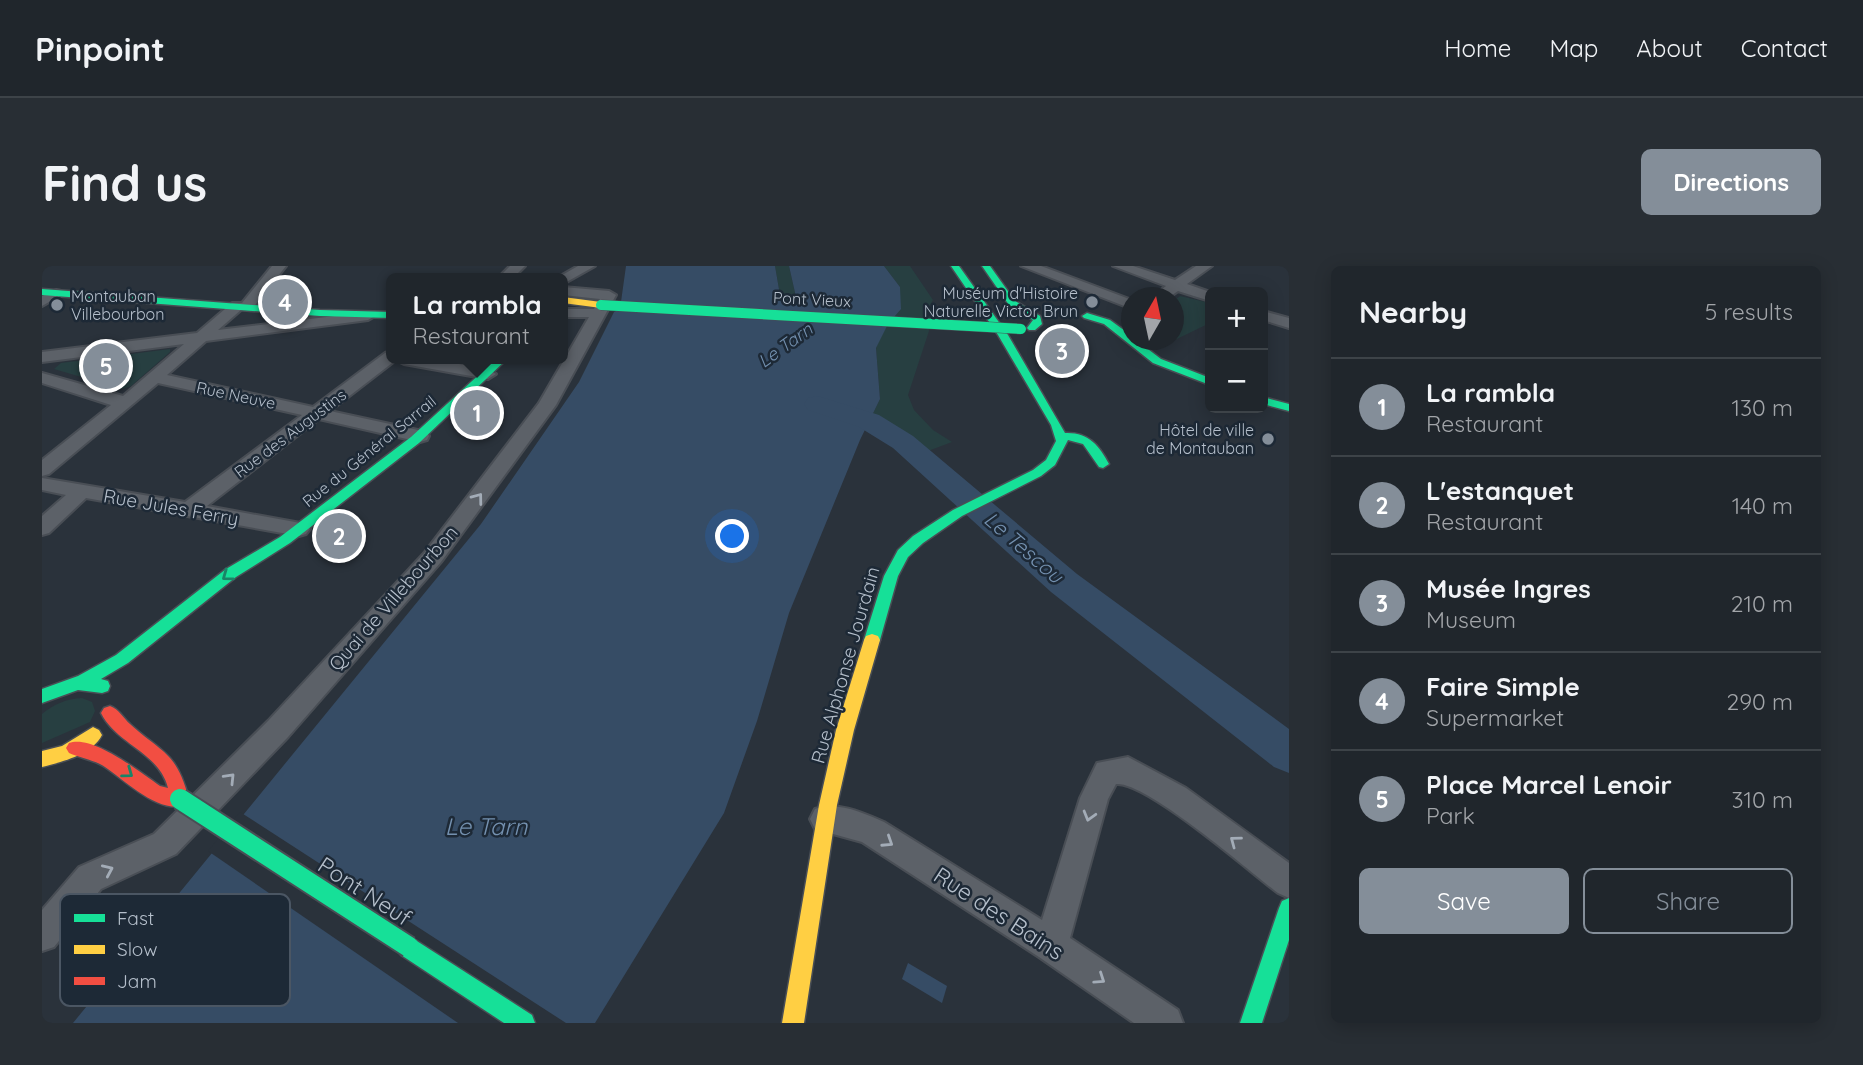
<!DOCTYPE html>
<html lang="en">
<head>
<meta charset="utf-8">
<style>
  body { margin:0; font-family:Quicksand,sans-serif; background:#282e34; color:#f1f3f6 }
  .controls { position:absolute; right:21px; top:21px; display:grid; overflow:hidden; border-radius:10px; box-shadow:0 4px 18px #0003 }
  .controls button { width:63px; height:63px; display:grid; place-items:center; padding:0; border:0; border-bottom:2px solid #3d4348; background:#20262c; color:#f1f3f6; font:35px sans-serif }
  .compass { position:absolute; left:1079px; top:21px; width:63px; height:63px; border-radius:50%; background:#20262c; box-shadow:0 4px 18px #0003; rotate:9deg }
  .you { position:absolute; left:691px; top:271px; width:24px; height:24px; margin:-18px; border:5px solid #fff; border-radius:50%; background:#1a73e8; box-shadow:0 0 0 10px #1a73e833 }
  .badge { display:grid; place-items:center; width:46px; height:46px; border-radius:50%; background:#848e99; color:#fff; font-size:23px; font-weight:700 }
  .pin { position:absolute; translate:-50% -50%; border:4px solid #fff; box-shadow:0 2px 7px #0006 }
  .popup { position:absolute; left:344px; top:7px; width:182px; height:91px; box-sizing:border-box; display:grid; place-content:center; border-radius:10px; background:#20262c; filter:drop-shadow(0 2px 5px #0005); font-size:23px; white-space:nowrap; color:#a2a5a9 }
  .popup b { font-size:26px; color:#f1f3f6 }
  .popup::after { content:''; position:absolute; left:50%; top:100%; margin-left:-14px; border:14px solid transparent; border-top-color:#20262c }
  .list { margin:0; padding:0; list-style:none }
  h2 { display:flex; justify-content:space-between; align-items:center; height:91px; margin:0; padding:0 28px; font-size:30px }
  h2 small { font-size:23px; font-weight:400; color:#a2a5a9 }
  .list li { display:grid; grid-template-columns:46px 1fr auto; gap:21px; align-items:center; box-sizing:border-box; height:98px; padding:0 28px; border-top:2px solid #3d4348 }
  .list b { display:block; font-size:26px; white-space:nowrap }
  .list p { margin:0; font-size:23px; white-space:nowrap; color:#a2a5a9 }
  .list em { font-size:23px; font-style:normal; color:#a2a5a9 }
  .actions { display:flex; gap:14px; padding:21px 28px }
  .actions a { flex:1; padding:16px 0; border:2px solid #848e99; border-radius:10px; text-align:center; font-size:24px; color:#848e99 }
  .actions .main { background:#848e99; color:#fff }
  .map { position:relative; flex:none; width:1247px; height:757px; overflow:hidden; border-radius:10px }
  header { display:flex; align-items:center; gap:42px; box-sizing:border-box; height:98px; padding:0 35px; background:#20262c; border-bottom:2px solid #3d4348 }
  header strong { font-size:33px }
  nav { display:flex; gap:38px; margin-inline-start:auto; font-size:24px }
  .intro { display:flex; align-items:center; justify-content:space-between; box-sizing:border-box; height:168px; padding:0 42px }
  h1 { margin:0; font-size:49px }
  .button { padding:18px 32px; border-radius:10px; background:#848e99; color:#fff; font-size:24px; font-weight:700 }
  main { display:flex; gap:42px; padding:0 42px }
  aside { flex:1; background:#20262c; border-radius:10px; box-shadow:0 4px 18px #0003 }
  .map>svg:first-child { display:block }
</style>
</head>
<body>
<header>
<strong>Pinpoint</strong>
<nav><a>Home</a><a>Map</a><a>About</a><a>Contact</a></nav>
</header>
<div class="intro"><h1>Find us</h1><a class="button">Directions</a></div>
<main>
<div class="map">
<svg width="1247" height="757" viewBox="0 0 1247 757">
  <rect width="100%" height="100%" fill="#2a323b"/>
  <!-- green -->
  <g fill="#273f41">
    <path d="M733,0h14l7,31 -2,6 -13,-2z"/>
    <path d="M842,0h26l23,34 -6,10 2,21 -21,64 6,15 19,20 19,12 -24,9 -25,-9 -34,-21 11,-22 -4,-51 24,-61z"/>
    <path d="M1138,30l30,7v20l-52,25 -11,-8h27v-39z"/>
    <path d="M128,83v3l-39,34 -9,3 -68,-20 7,-6z"/>
    <path d="M40,432l10,4 3,9 -5,11 -48,21v-29c12,-10 24,-15 40,-16z"/>
  </g>
  <!-- water -->
  <g fill="#364c65">
    <path d="M584,0h149l6,35 13,2 2,-6 -7,-31h95l16,21 1,22 -13,15 -12,24 4,51 -20,41 -71,173 -32,108 -33,92 -129,210h-522l408,-499 98,-142 35,-70 6,-3z"/>
    <path d="M866,697l39,23 -5,17 -40,-24z"/>
  </g>
  <!-- pier -->
  <path fill="#2a323b" d="M198,546l326,211h-108l-250,-172z"/>
  <g fill="none" stroke-linecap="round" stroke-linejoin="round">
    <!-- river -->
    <path fill="#364c65" fill-rule="evenodd" d="M776,130l61,19 34,21 164,138 212,155v44l-15,-6 -223,-175 -158,-144 -34,-21 -51,-17 -4,-6 4,-6z"/>
    <defs>
      <g id="street">
        <path d="M230,0h14l-34,43h-10l-24,21 150,-18 7,4 -7,4 -162,21 -39,34 146,32 72,-54 6,-2v8h39l58,10 8,5 -8,5 -84,-15 -8,-4 -66,51 97,21 2,4 -2,4 -7,2 -101,-23 -112,87 99,18 4,5 -4,5 -7,2 -213,-38 -37,35 -7,2v-19l24,-21 -24,-5v-12l143,24 117,-87 -144,-32 -109,91 -7,2v-16l69,-55 -69,-22v-10l81,23 61,-52 -142,18v-10l155,-19 35,-30h10z"/>
        <path d="M468,0h15l-12,12h-15z"/>
        <path d="M536,0h17l-32,18v-6h-6z"/>
        <path d="M979,0h20l91,34v9z"/>
        <path d="M1071,0h20l42,14 21,-14h16l-25,18 23,8v9l-32,-10 -10,7h-17l15,-12z"/>
        <path d="M521,21l46,4 7,4 -60,110 -115,157 -153,175 -112,117 -75,35 -47,58 -12,4v-41l37,-43 75,-33 114,-113 157,-169 114,-149 50,-86h-26v-8h31l6,-10 -37,-4z"/>
        <path d="M14,24l5,1 2,3 -21,12v-10z"/>
        <path d="M1221,45l26,7v10l-26,-8z"/>
        <path d="M1086,491l58,31 103,75v35l-11,-5c-29,-22 -132,-112 -162,-109l-8,15 -38,139 108,72 5,13h-49l-95,-66 -177,-115 -47,-13 -5,-10 5,-10c22,-8 48,4 69,13l158,98 38,-122 17,-35z"/>
      </g>
      <g id="fast">
        <path d="M909,0h8l49,69 57,98c23,-1 34,12 44,31l-6,4 -4,-1 -16,-23 -15,-4 -13,25 -14,11 -79,40 -39,27 -15,14 -10,19 -18,64 -2,4h-12l-2,-4 20,-64 14,-26 15,-14 40,-26 80,-40 13,-10 10,-19 -5,-16 -53,-90z"/>
        <path d="M940,0h8l25,35 25,15 2,8 -7,6h-6l-2,-2 6,-8 -24,-15z"/>
        <path d="M0,23l278,21 71,2v6l-71,-2 -278,-21z"/>
        <path d="M1045,47l23,7 22,16v4h4l25,19 49,19v7l-57,-22 -49,-39 -20,-6 -2,-2z"/>
        <path d="M454,93h11l-88,84 -129,100 -54,34 -108,86 -27,16 7,2 2,5 -2,5 -6,2 -24,-3 -36,13v-14l36,-13 38,-21 110,-86 54,-32 131,-100z"/>
        <path d="M1221,131l26,7v7l-26,-7z"/>
        <path d="M1247,632v42l-27,83h-22l39,-115 3,-7z"/>
        <path d="M367,670l123,79 3,8h-31l-103,-68 -3,-8 3,-8z"/>
      </g>
      <g id="slow">
        <path d="M521,31l38,5 5,3 -5,3 -38,-5z"/>
        <path d="M830,368l6,2 2,4 -26,90 -17,75 -33,218h-22l37,-218 17,-75 28,-90 2,-4z"/>
        <path d="M51,461l6,3 3,5c-10,20 -41,27 -60,32v-16l20,-5z"/>
      </g>
      <path id="jam" d="M68,440c9,3 13,12 20,18 33,30 46,27 59,75l-2,6c-28,10 -61,-24 -82,-38 -10,-7 -25,-9 -36,-14l-3,-5 3,-5c23,-9 71,29 91,43l8,2c-9,-36 -51,-43 -67,-75l3,-5z"/>
    </defs>
    <!-- street casing -->
    <use href="#street" stroke="#494e55" stroke-width="4"/>
    <!-- fast casing -->
    <use href="#fast" stroke="#494e55" stroke-width="3"/>
    <!-- slow casing -->
    <use href="#slow" stroke="#494e55" stroke-width="3"/>
    <!-- jam casing -->
    <use href="#jam" stroke="#494e55" stroke-width="3"/>
    <!-- street -->
    <use href="#street" fill="#5c6168" fill-rule="evenodd"/>
    <!-- fast -->
    <use href="#fast" fill="#16e098" fill-rule="evenodd"/>
    <!-- slow -->
    <use href="#slow" fill="#ffcf43" fill-rule="evenodd"/>
    <!-- jam -->
    <use href="#jam" fill="#f24e42" fill-rule="evenodd"/>
    <defs>
      <path id="fast-bridge-far1" d="M559,39l420,24"/>
      <path id="fast-bridge" d="M138,533l229,148"/>
    </defs>
    <!-- fast-bridge-far1 casing -->
    <use href="#fast-bridge-far1" stroke="#494e55" stroke-width="11" stroke-linecap="butt"/>
    <!-- fast-bridge casing -->
    <use href="#fast-bridge" stroke="#494e55" stroke-width="24" stroke-linecap="butt"/>
    <!-- fast-bridge-far1 -->
    <use href="#fast-bridge-far1" stroke="#16e098" stroke-width="10"/>
    <!-- fast-bridge -->
    <use href="#fast-bridge" stroke="#16e098" stroke-width="20"/>
  </g>
  <!-- one-way arrows -->
  <defs><path id="oneway-chevron" d="M-2-3.5L2.5 0L-2 3.5" fill="none" stroke-width="1.6" stroke-linecap="round" stroke-linejoin="round" transform="scale(1.75)"/></defs>
  <g stroke="#a3acb7">
    <use href="#oneway-chevron" transform="translate(436 232) rotate(-53)"/>
    <use href="#oneway-chevron" transform="translate(188 512) rotate(-46)"/>
    <use href="#oneway-chevron" transform="translate(1047 550) rotate(106)"/>
    <use href="#oneway-chevron" transform="translate(1193 575) rotate(-143)"/>
    <use href="#oneway-chevron" transform="translate(846 576) rotate(33)"/>
    <use href="#oneway-chevron" transform="translate(66 604) rotate(-24)"/>
    <use href="#oneway-chevron" transform="translate(1058 713) rotate(34)"/>
  </g>
  <g stroke="#1a8467">
    <use href="#oneway-chevron" transform="translate(185 310) rotate(144)"/>
    <use href="#oneway-chevron" transform="translate(86 507) rotate(36)"/>
  </g>
  <!-- markers -->
  <g fill="#848e99" stroke="#1d2936" stroke-width="2.5">
    <circle cx="1050" cy="36" r="7"/>
    <circle cx="15" cy="39" r="7"/>
    <circle cx="1226" cy="173" r="7"/>
  </g>
  <g text-anchor="middle" dominant-baseline="central" stroke-width="5" stroke-linejoin="round" paint-order="stroke">
    <!-- far-poi labels -->
    <g font-size="16" fill="#b5bfcb" stroke="#1d2936" text-anchor="end">
      <text x="1036" y="27">Muséum d'Histoire<tspan x="1036" dy="18">Naturelle Victor Brun</tspan></text>
      <text x="29" y="30" text-anchor="start">Montauban<tspan x="29" dy="18">Villebourbon</tspan></text>
      <text x="1212" y="164">Hôtel de ville<tspan x="1212" dy="18">de Montauban</tspan></text>
    </g>
    <!-- far-street labels -->
    <g font-size="16" fill="#b5bfcb" stroke="#1d2936">
      <text transform="translate(770 33) rotate(3)">Pont Vieux</text>
      <text transform="translate(194 129) rotate(12)">Rue Neuve</text>
      <text transform="translate(248 167) rotate(-37)">Rue des Augustins</text>
      <text transform="translate(327 185) rotate(-39)">Rue du Général Sarrail</text>
    </g>
    <!-- far-water labels -->
    <g font-size="18" font-style="italic" fill="#7491b0" stroke="#1d2936">
      <text transform="translate(743 79) rotate(-36)">Le Tarn</text>
    </g>
    <!-- street labels -->
    <g font-size="19" fill="#b5bfcb" stroke="#1d2936">
      <text transform="translate(129 241) rotate(10)">Rue Jules Ferry</text>
      <text transform="translate(351 332) rotate(-49)">Quai de Villebourbon</text>
      <text transform="translate(803 399) rotate(-74)">Rue Alphonse Jourdain</text>
    </g>
    <!-- water labels -->
    <g font-size="21" font-style="italic" fill="#7491b0" stroke="#1d2936">
      <text transform="translate(982 281) rotate(41)">Le Tescou</text>
    </g>
    <!-- near-street labels -->
    <g font-size="23" fill="#b5bfcb" stroke="#1d2936">
      <text transform="translate(323 625) rotate(33)">Pont Neuf</text>
      <text transform="translate(957 647) rotate(33)">Rue des Bains</text>
    </g>
    <!-- near-water labels -->
    <g font-size="24" font-style="italic" fill="#7491b0" stroke="#1d2936">
      <text x="444" y="560">Le Tarn</text>
    </g>
  </g>
  <!-- legend -->
  <rect x="18" y="628" width="230" height="112" rx="10" fill="#1d2936" stroke="#4b5663" stroke-width="2"/>
  <rect x="32" y="648" width="31" height="8" fill="#16e098"/>
  <rect x="32" y="679" width="31" height="9" fill="#ffcf43"/>
  <rect x="32" y="711" width="31" height="8" fill="#f24e42"/>
  <g font-size="19" fill="#b5bfcb">
    <text x="75" y="659">Fast</text>
    <text x="75" y="690">Slow</text>
    <text x="75" y="722">Jam</text>
  </g>
</svg>
<div class="controls">
<button>+</button>
<button>−</button>
</div>
<svg class="compass" viewBox="-18 -18 36 36"><path d="M0-13l5 13h-10z" fill="#e53935"/><path d="M0 13l5-13h-10z" fill="#a2a5a9"/></svg>
<div class="you"></div>
<div class="pin badge" style="left:435px;top:147px">1</div>
<div class="popup"><b>La rambla</b>Restaurant</div>
<div class="pin badge" style="left:297px;top:270px">2</div>
<div class="pin badge" style="left:1020px;top:85px">3</div>
<div class="pin badge" style="left:243px;top:36px">4</div>
<div class="pin badge" style="left:64px;top:100px">5</div>
</div>
<aside>
<h2>Nearby<small>5 results</small></h2>
<ul class="list">
<li><span class="badge">1</span><div><b>La rambla</b><p>Restaurant</p></div><em>130 m</em></li>
<li><span class="badge">2</span><div><b>L'estanquet</b><p>Restaurant</p></div><em>140 m</em></li>
<li><span class="badge">3</span><div><b>Musée Ingres</b><p>Museum</p></div><em>210 m</em></li>
<li><span class="badge">4</span><div><b>Faire Simple</b><p>Supermarket</p></div><em>290 m</em></li>
<li><span class="badge">5</span><div><b>Place Marcel Lenoir</b><p>Park</p></div><em>310 m</em></li>
</ul>
<div class="actions"><a class="main">Save</a><a>Share</a></div>
</aside>
</main>
</body>
</html>
